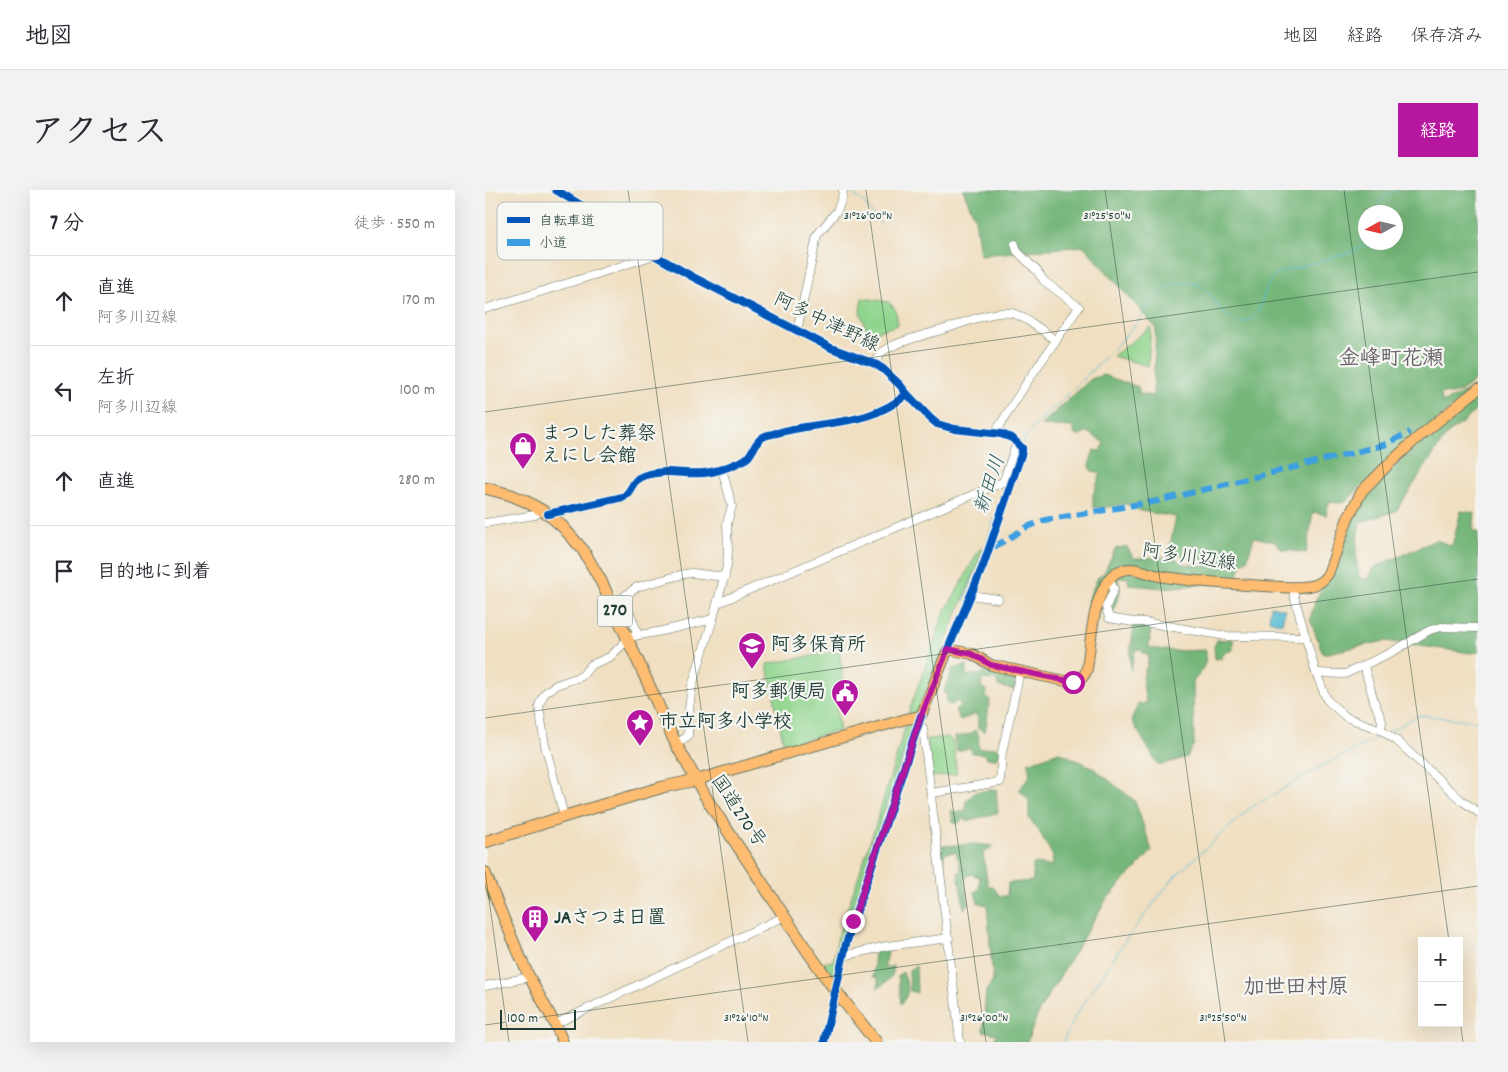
<!DOCTYPE html>
<html lang="ja">
<head>
<meta charset="utf-8">
<style>
  body { margin:0; font-family:Dekko,"Klee One",sans-serif; background:#f2f2f3; color:#2b2b33 }
  .controls { position:absolute; right:15px; bottom:15px; display:grid; overflow:hidden; border-radius:0px; box-shadow:0 5px 20px #0002 }
  .controls button { width:45px; height:45px; display:grid; place-items:center; padding:0; border:0; border-bottom:1px solid #e1e1e2; background:#fff; color:#2b2b33; font:25px sans-serif }
  .compass { position:absolute; left:873px; top:15px; width:45px; height:45px; border-radius:50%; background:#fff; box-shadow:0 5px 20px #0002; rotate:262deg }
  .scale { position:absolute; left:15px; bottom:12px; width:76px; box-sizing:border-box; padding-left:5px; border:2px solid #1f3d34; border-top:0; font-size:14px; line-height:18px; white-space:nowrap; color:#1f3d34; -webkit-text-stroke:4px #f6f6f2; paint-order:stroke }
  .stop { position:absolute; width:15px; height:15px; margin:-11px; border:4px solid #b5179e; border-radius:50%; background:#fff }
  .stop.end { background:#b5179e; border-color:#fff; box-shadow:0 1px 5px #0008 }
  .list { margin:0; padding:0; list-style:none }
  h2 { display:flex; justify-content:space-between; align-items:center; height:65px; margin:0; padding:0 20px; font-size:21px }
  h2 small { font-size:16px; font-weight:400; color:#7c7c81 }
  .list li { display:grid; grid-template-columns:32px 1fr auto; gap:15px; align-items:center; box-sizing:border-box; height:90px; padding:0 20px; border-top:1px solid #e1e1e2 }
  .list b { display:block; font-size:19px; white-space:nowrap }
  .list p { margin:0; font-size:16px; white-space:nowrap; color:#7c7c81 }
  .list em { font-size:16px; font-style:normal; color:#7c7c81 }
  .icon { flex:none; width:28px; height:28px; fill:none; stroke:currentColor; stroke-width:2; stroke-linecap:round; stroke-linejoin:round }
  .map { position:relative; flex:none; width:993px; height:852px; overflow:hidden; border-radius:0px }
  header { display:flex; align-items:center; gap:30px; box-sizing:border-box; height:70px; padding:0 25px; background:#fff; border-bottom:1px solid #e1e1e2 }
  header strong { font-size:24px }
  nav { display:flex; gap:28px; margin-inline-start:auto; font-size:18px }
  .intro { display:flex; align-items:center; justify-content:space-between; box-sizing:border-box; height:120px; padding:0 30px }
  h1 { margin:0; font-size:35px }
  .button { padding:12px 22px; border-radius:0px; background:#b5179e; color:#fff; font-size:18px; font-weight:700 }
  main { display:flex; gap:30px; padding:0 30px }
  aside { flex:1; background:#fff; border-radius:0px; box-shadow:0 5px 20px #0002 }
  .map>svg:first-child { display:block }
</style>
</head>
<body>
<header>
<strong>地図</strong>
<nav><a>地図</a><a>経路</a><a>保存済み</a></nav>
</header>
<div class="intro"><h1>アクセス</h1><a class="button">経路</a></div>
<main>
<aside>
<h2>7 分<small>徒歩 · 550 m</small></h2>
<ul class="list">
<li><svg class="icon" aria-label="ahead" viewBox="0 0 24 24"><path d="M12 20V5M6 11l6-6 6 6"/></svg><div><b>直進</b><p>阿多川辺線</p></div><em>170 m</em></li>
<li><svg class="icon" aria-label="left" viewBox="0 0 24 24"><path d="M17 20v-9H6M10 6l-5 5 5 5"/></svg><div><b>左折</b><p>阿多川辺線</p></div><em>100 m</em></li>
<li><svg class="icon" aria-label="ahead" viewBox="0 0 24 24"><path d="M12 20V5M6 11l6-6 6 6"/></svg><div><b>直進</b></div><em>280 m</em></li>
<li><svg class="icon" aria-label="arrive" viewBox="0 0 24 24"><path d="M6 21V4h12l-3 4 3 4H6"/></svg><div><b>目的地に到着</b></div></li>
</ul>
</aside>
<div class="map">
<svg width="993" height="852" viewBox="0 0 993 852">
  <rect width="100%" height="100%" fill="#f6f6f2"/>
  <filter id="ink" filterUnits="userSpaceOnUse"><feTurbulence type="fractalNoise" baseFrequency=".02" numOctaves="2"/><feDisplacementMap in="SourceGraphic" scale="10" xChannelSelector="R" yChannelSelector="G"/><feConvolveMatrix kernelMatrix="1 2 1 2 8 2 1 2 1" color-interpolation-filters="sRGB"/></filter>
  <filter id="wash" filterUnits="userSpaceOnUse"><feTurbulence type="fractalNoise" baseFrequency=".0096" numOctaves="4" result="noise"/><feDisplacementMap in="SourceGraphic" scale="20" xChannelSelector="R" yChannelSelector="G"/><feGaussianBlur stdDeviation="1.12" result="paint"/><feColorMatrix in="noise" values="0 0 0 0 0 0 0 0 0 0 0 0 0 0 0 0 0 1.4 0 .05"/><feComposite in="paint" operator="in"/></filter>
  <g filter="url(#wash)">
    <rect width="100%" height="100%" fill="#f0dfc1"/>
    <!-- green -->
    <g fill="#90d58e" stroke="#588961">
      <path d="M377,108l27,4 7,9 2,14 -30,9 -8,-23z"/>
      <path d="M666,137l-3,39 -35,-10z"/>
      <path d="M495,358h2l-5,18 -61,147 -8,1 37,-103 7,-11z"/>
      <path d="M354,461l9,54 -12,3 4,22 -56,15 -17,-81z"/>
      <path d="M429,530l-65,198 -16,57 -10,-12 10,-2 5,-24 38,-113 30,-100 3,-3z"/>
      <path d="M463,547l5,5 4,32 -25,3 -5,-38z"/>
    </g>
    <!-- forest -->
    <g fill="#74b679" stroke="#4a7a56" fill-rule="evenodd">
      <path d="M478,0h515v188c-14,9 -18,19 -35,15l-2,1 1,9 32,-15 -117,102c-10,13 -12,14 -28,12l-3,13 -13,-3 -7,41 -25,-4 -5,-7 -22,-5 -7,23 -5,3 -6,18 -72,7 -35,-3 -1,-7 -10,-1 2,15 -8,22 7,2 -1,2 -9,-5 3,-34 -18,24 -7,-2 11,-24 6,-4 11,-24 11,-3 8,12 33,-1 8,1 7,6 28,2 1,-5 -33,-7 -8,-9 6,-28 -35,-6 -15,-7 -24,4 -9,-1v-12l8,-22 -9,-2 -3,-6 5,-15 6,1 4,-8 -16,-11 -8,4 -5,-1 -2,-8 -32,-2 50,-46 12,-4 35,12 2,7 13,2 3,-68 -72,-82 -104,9 -5,-37zM881,22h30v30h-30z"/>
      <path d="M993,204v14l-13,13 -18,13 -51,77 -36,11c-4,19 -5,36 -1,56l9,1 7,-12 61,-27 16,6 9,-35 14,2 -2,18 5,1v120l-7,1 -86,-12 -62,13 -13,-35 6,-20 21,-35 21,-60 76,-76z"/>
      <path d="M649,435l17,3 -2,20 26,3 31,-1c1,14 -4,21 -13,32l1,62 -7,13 -26,8 -4,-2 -24,-40 -1,-5 6,-14 8,-1c0,-8 -4,-18 -3,-25 2,-10 6,-12 5,-24h-4l-4,-5 -5,1 -4,20 -1,-14z"/>
      <path d="M748,449v11l-9,3 -2,5 -7,1 -1,-12 3,-7z"/>
      <path d="M482,475l-1,11 15,-2 9,-6 23,7 -9,5 14,-4 -4,14 -16,-4 -1,-6 -15,-1 -1,8 5,3v6l4,4 -5,32 -7,-4v-10l-2,-4 -16,6 -5,-10 6,-5 -4,-4 -6,4 -5,-2 1,-6 -3,-6 7,-16 -2,-2 3,-4z"/>
      <path d="M490,540l4,6 -1,10 2,3 15,-2 5,3v5l-5,4 -8,-1 -2,-4 -13,-1 -1,-5 -14,3 -2,-14 15,-3z"/>
      <path d="M574,562l33,15 43,34 17,50 -46,49 -67,111 -12,31h-34l4,-8 -14,-3 3,-40 7,-10 -6,-76 -9,-2 -3,-11 4,-3 1,-12 -10,-3 -5,4v7l4,19 -5,5 -6,-36 8,-5 -5,1 -5,-17 -10,1 -3,4 2,15 -2,1 -2,-27 33,-2 19,2 -10,8 5,32h5l6,10h8l1,-13 25,-2v-17l19,2 1,-10 -14,-25 -10,-13v-18l-10,-11 11,-13 -2,-13z"/>
      <path d="M511,599l2,24 -32,8 -1,-4 -8,7 -4,-2 -2,-12 4,2 11,-1v-10l9,-9z"/>
      <path d="M404,758l-5,21 9,-3c2,11 -7,16 -15,22v-10l-5,-1 2,-26z"/>
      <path d="M431,776l1,27 -7,-2 -1,-21z"/>
      <path d="M418,782c5,16 8,19 -2,32l-3,-29z"/>
    </g>
    <!-- water -->
    <path fill="#56bdd4" stroke="#3a7d84" d="M786,416l14,3 -3,15 -13,-4z"/>
    <g fill="none" stroke-linecap="round" stroke-linejoin="round">
      <!-- stream -->
      <g stroke="#56bdd4" stroke-width="1">
        <path d="M363,0l17,14 16,21"/>
        <path d="M892,22c1,-12 10,-16 19,-22"/>
        <path d="M536,254c11,-19 28,-31 44,-47 24,-24 49,-47 71,-73 10,-11 13,-24 25,-33 9,-7 21,-9 32,-8 21,4 31,46 52,39 22,-7 15,-42 36,-50l68,-19 21,-11"/>
        <path d="M479,411l15,-35 26,-81"/>
        <path d="M903,542l32,-17 58,6"/>
        <path d="M401,619l28,-86"/>
        <path d="M359,747l39,-117"/>
        <path d="M350,786l6,-27"/>
        <path d="M578,852l14,-29 53,-79 44,-57 75,-68 69,-41 64,-33"/>
      </g>
    </g>
  </g>
  <g filter="url(#ink)">
    <g fill="none" stroke-linecap="round" stroke-linejoin="round">
      <defs>
        <g id="minor">
          <path d="M71,0l54,33 44,32 39,22 138,71 44,16 8,5 17,16 7,9 23,24 7,6 18,5 46,5 11,4 10,10v4l-39,114 -35,83"/>
          <path d="M0,119l112,-35 57,-19"/>
          <path d="M312,141l20,-96 20,-24 5,-13 1,-8"/>
          <path d="M390,174c2,-4 4,-10 8,-13 17,-11 46,-17 65,-23 15,-5 47,-18 63,-15 12,2 35,20 45,28"/>
          <path d="M510,243l32,-51 52,-75 -35,-26 -7,-10 -20,-20 -2,-7"/>
          <path d="M63,324l75,-17c10,-6 8,-17 20,-21 21,-8 40,-1 61,-3 12,-1 25,-6 36,-11 14,-5 12,-18 23,-25 4,-2 10,-3 14,-4 46,-13 92,-6 130,-39"/>
          <path d="M0,333l50,-8 7,-5"/>
          <path d="M624,389l5,10 -8,18 3,11 24,4h11l82,14 80,1"/>
          <path d="M809,398v8l22,77 11,27 19,17 35,13 16,11 64,59 17,12"/>
          <path d="M486,405l27,4"/>
          <path d="M233,413l285,-121 14,-40"/>
          <path d="M153,445l-9,-25 -7,-12 15,-11 47,-13 8,-1 33,4"/>
          <path d="M149,446l28,-5 51,-12"/>
          <path d="M879,476l10,35 8,20 -1,9"/>
          <path d="M831,483l29,1 45,-21 40,-23 11,-3 37,1"/>
          <path d="M433,534l5,4 37,314"/>
          <path d="M191,554l12,-8 1,-27 3,-23 21,-67 14,-53 1,-14 -1,-29 5,-17 -10,-37"/>
          <path d="M447,603l68,-11 2,-30 18,-80"/>
          <path d="M79,626l-19,-71 -6,-39 2,-6 4,-7 11,-8 26,-9 9,-11 19,-8 18,-18"/>
          <path d="M358,766l44,-10 62,-8"/>
          <path d="M0,796l45,-9"/>
          <path d="M70,834l230,-108"/>
          <path d="M339,852l22,-98 75,-228"/>
        </g>
        <g id="major">
          <path d="M211,590l210,-61 15,-3 27,-67 24,5 19,11 79,17c9,0 14,-4 17,-13 4,-28 5,-68 23,-91 5,-6 12,-9 20,-9 10,0 19,5 29,7 35,6 71,8 106,10 16,1 33,3 49,-1 7,-2 10,-6 14,-11l20,-56 14,-27 29,-29 24,-22 63,-51"/>
          <path d="M0,682c14,35 28,70 44,104 11,22 25,43 34,66"/>
        </g>
        <g id="highway">
          <path d="M0,298l26,7 16,7 21,12 14,12 21,24 18,31 75,163 32,57 98,148 29,41 41,52"/>
          <path d="M0,652l84,-27 94,-28 33,-7"/>
        </g>
      </defs>
      <!-- minor casing -->
      <use href="#minor" stroke="#687665" stroke-width="9"/>
      <!-- major casing -->
      <use href="#major" stroke="#687665" stroke-width="12"/>
      <!-- highway casing -->
      <use href="#highway" stroke="#687665" stroke-width="13"/>
      <!-- minor -->
      <use href="#minor" stroke="#fff" stroke-width="8"/>
      <!-- major -->
      <use href="#major" stroke="#fdbc70" stroke-width="10"/>
      <!-- highway -->
      <use href="#highway" stroke="#fdbc70" stroke-width="11"/>
      <!-- quiet -->
      <path stroke="#3c9ee2" stroke-width="6" stroke-dasharray="12 6" stroke-linecap="butt" d="M509,357l33,-20 18,-7 113,-19 226,-56 26,-13"/>
      <defs>
        <g id="cycleway">
          <path d="M71,0l54,33 44,32 39,22 138,71 44,16 8,5 17,16 7,9 23,24 7,6 18,5 46,5 11,4 10,10v4l-39,114 -35,83"/>
          <path d="M63,324l75,-17c10,-6 8,-17 20,-21 21,-8 40,-1 61,-3 12,-1 25,-6 36,-11 14,-5 12,-18 23,-25 4,-2 10,-3 14,-4 46,-13 92,-6 130,-39"/>
          <path d="M339,852l22,-98 75,-228"/>
        </g>
      </defs>
      <!-- cycleway casing -->
      <use href="#cycleway" stroke="#f6f6f2" stroke-width="11"/>
      <!-- cycleway -->
      <use href="#cycleway" stroke="#0057b8" stroke-width="8"/>
    </g>
  </g>
  <g fill="none" stroke-linecap="round" stroke-linejoin="round" filter="url(#ink)">
    <!-- route -->
    <path stroke="#b5179e" stroke-width="6" d="M368,731l68,-205 27,-67 24,5 19,11 82,17"/>
  </g>
  <!-- ticks -->
  <path fill="none" stroke="#1f3d34" stroke-width="1" stroke-opacity="0.45" d="M143,0l120,852M381,0l120,852M620,0l120,852M859,0l105,751M0,222l993,-140M0,528l993,-139M0,681l24,171M974,823l4,29M0,835l993,-139"/>
  <!-- icons -->
  <defs>
    <symbol id="shop-pin" viewBox="-11 -11 22 30"><path d="M0 17L-7.5 6A9.5 9.5 0 1 1 7.5 6Z" fill="#b5179e" stroke="#f6f6f2"/><path d="M-5-2.5h2.3a2.7 3.5 0 0 1 5.4 0H5L5.5 6h-11ZM-1.5-2.5h3a1.5 2.3 0 0 0-3 0Z" fill="#fff"/></symbol>
    <symbol id="school-pin" viewBox="-11 -11 22 30"><path d="M0 17L-7.5 6A9.5 9.5 0 1 1 7.5 6Z" fill="#b5179e" stroke="#f6f6f2"/><path d="M0-5L7-2L0 1L-7-2ZM-4 1L0 2.5L4 1V4Q0 6-4 4Z" fill="#fff"/></symbol>
    <symbol id="civic-pin" viewBox="-11 -11 22 30"><path d="M0 17L-7.5 6A9.5 9.5 0 1 1 7.5 6Z" fill="#b5179e" stroke="#f6f6f2"/><path d="M-.6-6.5H3V-4.5H.6V-3L4-1V1h2V6H-6V1h2V-1L-.6-3ZM-1.2 2.5V6h2.4V2.5Z" fill="#fff"/></symbol>
    <symbol id="sight-pin" viewBox="-11 -11 22 30"><path d="M0 17L-7.5 6A9.5 9.5 0 1 1 7.5 6Z" fill="#b5179e" stroke="#f6f6f2"/><path d="M0-6L1.8-2.2L6-1.7L2.9 1.2L3.7 5.4L0 3.3L-3.7 5.4L-2.9 1.2L-6-1.7L-1.8-2.2Z" fill="#fff"/></symbol>
    <symbol id="building-pin" viewBox="-11 -11 22 30"><path d="M0 17L-7.5 6A9.5 9.5 0 1 1 7.5 6Z" fill="#b5179e" stroke="#f6f6f2"/><path d="M-4-6H4V6H1V3H-1V6H-4ZM-2.5-4.3h1.7v1.8h-1.7ZM.8-4.3h1.7v1.8H.8ZM-2.5-1h1.7V.8h-1.7ZM.8-1h1.7V.8H.8Z" fill="#fff"/></symbol>
  </defs>
  <g fill-rule="evenodd">
    <use href="#shop-pin" x="22" y="240" width="32" height="43"/>
    <use href="#school-pin" x="251" y="440" width="32" height="43"/>
    <use href="#civic-pin" x="344" y="487" width="32" height="43"/>
    <use href="#sight-pin" x="139" y="517" width="32" height="43"/>
    <use href="#building-pin" x="34" y="713" width="32" height="43"/>
  </g>
  <g text-anchor="middle" dominant-baseline="central" stroke-width="4.5" stroke-linejoin="round" paint-order="stroke">
    <!-- shield labels -->
    <rect fill="#f6f6f2" stroke="#60746d" stroke-width="1" x="112.5" y="405.5" width="35" height="31" rx="4"/>
    <g font-size="18" font-weight="bold" fill="#1f3d34">
      <text x="130" y="421">270</text>
    </g>
    <!-- street labels -->
    <g font-size="19" fill="#1f3d34" stroke="#f6f6f2">
      <text transform="translate(341 134) rotate(25)">阿多中津野線</text>
      <text transform="translate(704 369) rotate(8)">阿多川辺線</text>
      <text transform="translate(252 622) rotate(56)">国道270号</text>
    </g>
    <!-- poi labels -->
    <g font-size="19" font-weight="bold" fill="#1f3d34" stroke="#f6f6f2" text-anchor="start">
      <text x="57" y="245">まつした葬祭<tspan x="57" dy="22">えにし会館</tspan></text>
      <text x="286" y="456">阿多保育所</text>
      <text x="341" y="503" text-anchor="end">阿多郵便局</text>
      <text x="174" y="533">市立阿多小学校</text>
      <text x="69" y="729">JAさつま日置</text>
    </g>
    <!-- water labels -->
    <g font-size="20" font-style="italic" fill="#2d5d5c" stroke="#f6f6f2">
      <text transform="translate(506 295) rotate(-72)">新田川</text>
    </g>
    <!-- quarter labels -->
    <g font-size="21" font-weight="bold" fill="#676269" stroke="#f6f6f2">
      <text x="906" y="170">金峰町花瀬</text>
      <text x="811" y="799">加世田村原</text>
    </g>
  </g>
  <!-- legend -->
  <rect x="12" y="12" width="166" height="58" rx="8" fill="#f6f6f2" stroke="#b6beb9" stroke-width="1"/>
  <rect x="22" y="27" width="23" height="6" fill="#0057b8"/>
  <rect x="22" y="49" width="23" height="7" fill="#3c9ee2"/>
  <g font-size="14" fill="#1f3d34">
    <text x="54" y="35">自転車道</text>
    <text x="54" y="57">小道</text>
  </g>
  <g font-size="12" text-anchor="middle" fill="#1f3d34" stroke="#f6f6f2" stroke-width="4.5" stroke-linejoin="round" paint-order="stroke">
    <text x="383" y="29">31°26'00"N</text>
    <text x="622" y="29">31°25'50"N</text>
    <text x="261" y="831">31°26'10"N</text>
    <text x="499" y="831">31°26'00"N</text>
    <text x="738" y="831">31°25'50"N</text>
  </g>
</svg>
<div class="controls">
<button>+</button>
<button>−</button>
</div>
<svg class="compass" viewBox="-18 -18 36 36"><path d="M0-13l5 13h-10z" fill="#e53935"/><path d="M0 13l5-13h-10z" fill="#7c7c81"/></svg>
<div class="scale">100 m</div>
<div class="stop" style="left:588px;top:492px"></div>
<div class="stop end" style="left:368px;top:731px"></div>
</div>
</main>
</body>
</html>
